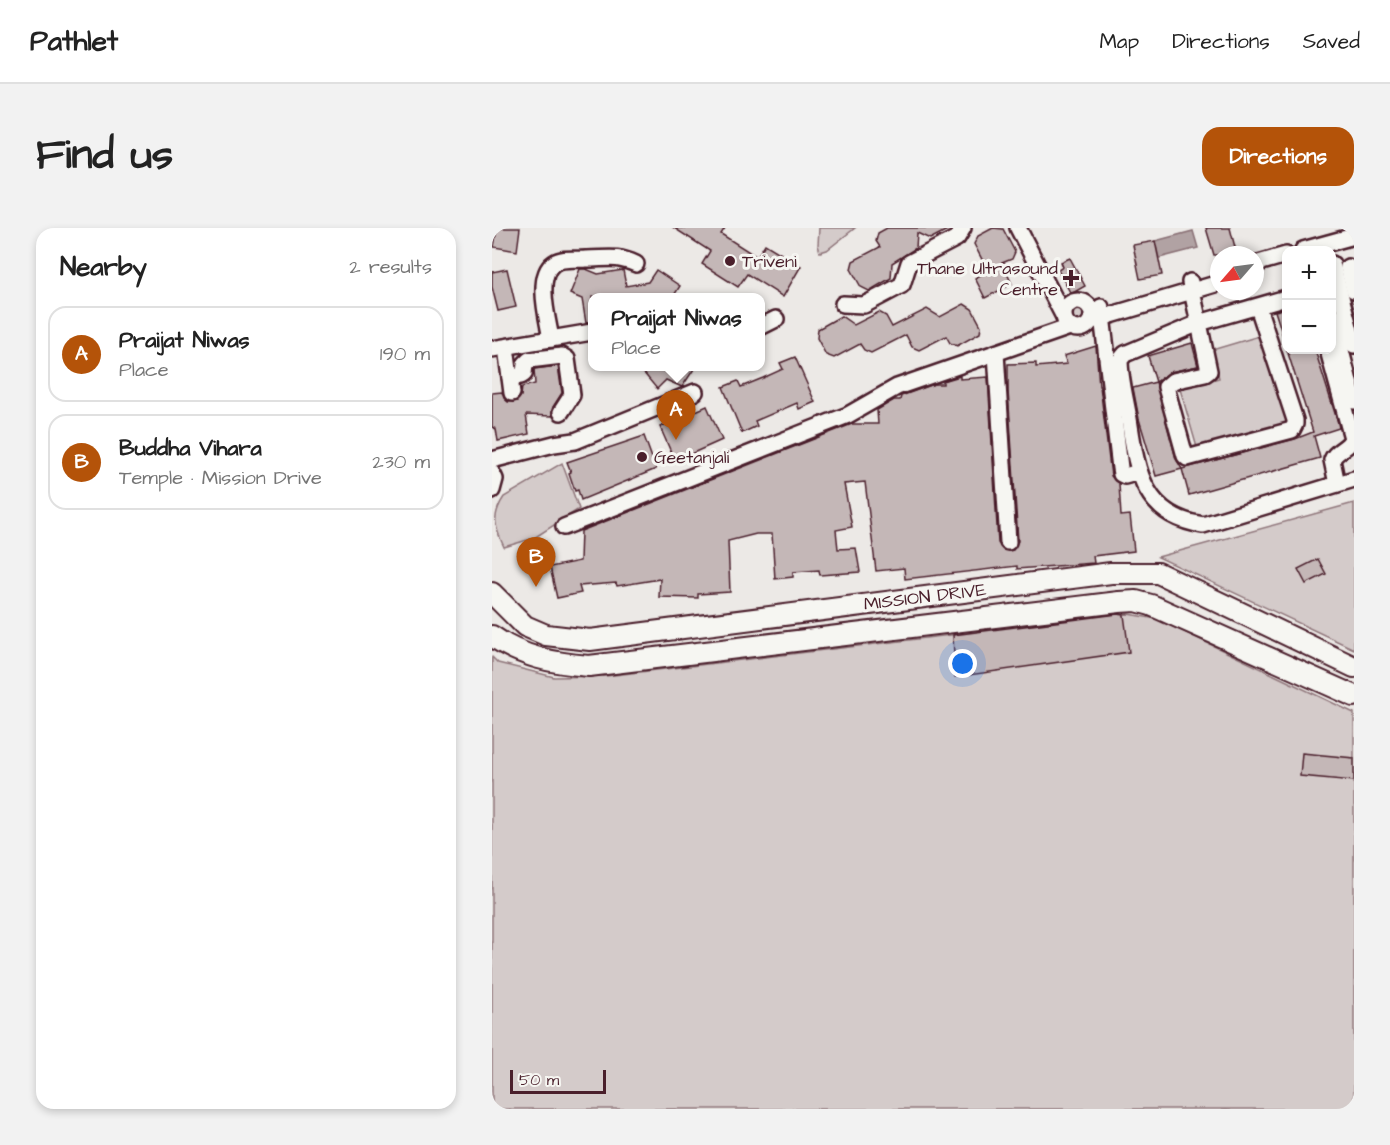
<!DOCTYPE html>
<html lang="en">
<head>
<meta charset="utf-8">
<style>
  body { margin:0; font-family:"Architects Daughter",sans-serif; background:#f2f2f2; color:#222 }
  .controls { position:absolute; right:18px; top:18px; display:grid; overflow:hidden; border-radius:12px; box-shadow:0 3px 9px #0003 }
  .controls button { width:54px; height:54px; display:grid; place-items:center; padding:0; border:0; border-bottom:2px solid #e0e0e0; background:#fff; color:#222; font:30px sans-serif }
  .compass { position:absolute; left:718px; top:18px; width:54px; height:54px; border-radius:50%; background:#fff; box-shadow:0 3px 9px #0003; rotate:242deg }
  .scale { position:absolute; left:18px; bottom:15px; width:96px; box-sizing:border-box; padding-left:6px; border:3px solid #4a1f2b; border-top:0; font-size:16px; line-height:21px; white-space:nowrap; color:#4a1f2b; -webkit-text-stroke:4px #f6f6f2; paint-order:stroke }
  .you { position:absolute; left:471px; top:436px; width:21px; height:21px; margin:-15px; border:4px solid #fff; border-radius:50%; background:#1a73e8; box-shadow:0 0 0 9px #1a73e833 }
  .badge { display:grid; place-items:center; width:39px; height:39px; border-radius:50%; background:#b45309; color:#fff; font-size:20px; font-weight:700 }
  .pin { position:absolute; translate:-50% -50px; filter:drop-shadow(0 2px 3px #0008) }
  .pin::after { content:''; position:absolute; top:32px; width:21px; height:18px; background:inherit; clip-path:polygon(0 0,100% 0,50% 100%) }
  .popup { position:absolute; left:96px; top:65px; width:177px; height:78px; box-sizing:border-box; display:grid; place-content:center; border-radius:12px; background:#fff; filter:drop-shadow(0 2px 4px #0005); font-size:20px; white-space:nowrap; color:#767676 }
  .popup b { font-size:22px; color:#222 }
  .popup::after { content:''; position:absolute; left:50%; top:100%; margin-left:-12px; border:12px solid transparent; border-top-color:#fff }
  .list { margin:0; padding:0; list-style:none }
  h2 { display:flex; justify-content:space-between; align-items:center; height:78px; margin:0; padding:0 24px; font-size:26px }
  h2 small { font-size:20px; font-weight:400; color:#767676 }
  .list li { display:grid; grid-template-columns:39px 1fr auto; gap:18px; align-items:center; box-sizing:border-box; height:96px; margin:0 12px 12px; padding:0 12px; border:2px solid #e0e0e0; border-radius:18px }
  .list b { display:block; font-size:22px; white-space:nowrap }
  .list p { margin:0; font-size:20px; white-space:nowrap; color:#767676 }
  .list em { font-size:20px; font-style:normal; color:#767676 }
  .map { position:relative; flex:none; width:862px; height:881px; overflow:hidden; border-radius:18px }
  header { display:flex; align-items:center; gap:36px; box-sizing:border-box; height:84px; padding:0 30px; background:#fff; border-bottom:2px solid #e0e0e0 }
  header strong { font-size:28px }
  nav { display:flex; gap:33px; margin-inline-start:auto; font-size:21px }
  .intro { display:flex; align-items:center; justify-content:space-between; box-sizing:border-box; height:144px; padding:0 36px }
  h1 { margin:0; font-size:42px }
  .button { padding:15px 27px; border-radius:18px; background:#b45309; color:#fff; font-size:21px; font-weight:700 }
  main { display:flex; gap:36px; padding:0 36px }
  aside { flex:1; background:#fff; border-radius:18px; box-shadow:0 3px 9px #0003 }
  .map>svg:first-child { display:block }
</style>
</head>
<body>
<header>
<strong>Pathlet</strong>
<nav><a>Map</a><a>Directions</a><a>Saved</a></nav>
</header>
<div class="intro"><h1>Find us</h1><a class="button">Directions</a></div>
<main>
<aside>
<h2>Nearby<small>2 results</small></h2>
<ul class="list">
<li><span class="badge">A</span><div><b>Praijat Niwas</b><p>Place</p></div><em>190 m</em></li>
<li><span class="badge">B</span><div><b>Buddha Vihara</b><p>Temple · Mission Drive</p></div><em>230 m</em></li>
</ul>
</aside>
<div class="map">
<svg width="862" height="881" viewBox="0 0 862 881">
  <rect width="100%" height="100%" fill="#ece9e6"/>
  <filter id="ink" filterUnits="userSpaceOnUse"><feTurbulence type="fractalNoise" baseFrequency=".0167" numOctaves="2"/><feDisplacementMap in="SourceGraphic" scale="12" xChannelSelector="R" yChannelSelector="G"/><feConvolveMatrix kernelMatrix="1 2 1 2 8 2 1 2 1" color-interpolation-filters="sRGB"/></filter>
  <g filter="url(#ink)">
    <!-- green -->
    <g fill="#d4cbca" stroke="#8f757a" stroke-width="1.5">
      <path d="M327,0h36l-28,22 -7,2 -2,-7z"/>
      <circle cx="586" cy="87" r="9"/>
      <path d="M774,106l26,89 -94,28 -18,-62 39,-11 -7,-28z"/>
      <path d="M70,235l17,46 -45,29 -30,9c-10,-21 -12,-32 0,-50z"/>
      <path d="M862,275v146l-196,-92z"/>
      <path d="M636,386l29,5 197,94v396h-862v-452l6,6 56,14 52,-1z"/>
    </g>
    <!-- water -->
    <path fill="#b1a2a3" stroke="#886e73" stroke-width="1.5" d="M701,3l5,17 -39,10 -4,-17z"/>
    <!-- building -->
    <g fill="#c4b7b7" stroke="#4a1f2b" stroke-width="1.5">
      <path d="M5,0h23l-3,23 -23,-4z"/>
      <path d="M182,0h51l-4,6 36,23 8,-13 36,22 -18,31 -36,-23 -9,13 -36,-23 8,-13z"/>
      <path d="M395,0h64l-21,11 -13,-6 -1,15 -24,15 -1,15 -22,13 -8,-4 -10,-18 2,-8 27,-14 -4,-6 2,-8z"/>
      <path d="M501,0l10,1 12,23 -3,7 -10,4 10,21 -27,14 -10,-20 13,-7 -14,-27 4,-8z"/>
      <path d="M714,0h24l7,27h-23z"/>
      <path d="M663,13l7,34 -22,4 -7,-34z"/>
      <path d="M578,30l15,28 -14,8 -13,-24 5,-3 -2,-5z"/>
      <path d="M15,41l9,38 -18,4 -6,-24v-15z"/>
      <path d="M88,41h6l12,5 25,-4 3,16 22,-4 8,-12 24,16 -7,11h-81v25l-6,1 -4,-24 -12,-5z"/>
      <path d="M472,76l8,5 9,17 -1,7 -23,13 -7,-3 -4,-7 -27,14 -7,-3 -6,-12 -35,18 -7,-3 -4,-6 -26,14 -8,-3 -9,-17 1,-9 23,-13 13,9 25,-13 7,4 6,11 35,-18 13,8z"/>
      <path d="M795,80v31h-3l-9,-28z"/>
      <path d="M700,115l6,23 -28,6 -14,10 -8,-26z"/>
      <path d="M604,118l3,40h1l11,90 8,8 2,32 9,-1 4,36 -41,5 1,7 -77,6v-3l-112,13 -1,-11 -28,3 -11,-89 -21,2 8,43 -16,3 2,19 18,-1 4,24 -40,3 -1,-5 -26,2v5l-18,2 -3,-45h-16l-28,7 2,51 -32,2v4l-39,-1 1,-18 -43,7 -1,-3 -37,3 2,7 -24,5 -7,-31 30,-6 1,-30 271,-107h26l-1,-14 17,-10h6l1,-4 33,-12h9v-3l17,-5v3l28,-2 10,166 5,7h10l5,-9 -10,-150v-27l28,-1v4l31,-3 -3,-8z"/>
      <path d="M795,122h28l23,73 1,5 -25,8 6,22 -131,37 -7,-26 113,-30 18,-7z"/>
      <path d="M303,129l20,45 -16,7 -2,-6 -42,18 2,5 -15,7 -19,-46 15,-6 3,6 22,-9 20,-9 -3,-6z"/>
      <path d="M66,138l4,27 -9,14 -1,9 -26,-1 3,19 -31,7 -2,-12 -4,-2v-34l10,-1 2,6 4,4 9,-1 4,-5 1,-9 13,-3 -1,-15z"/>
      <path d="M146,138h58l-14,21 -16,-7 -9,9z"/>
      <path d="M664,154l20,77 6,10 -26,7 -17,-57 -6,-31z"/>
      <path d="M215,178l15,34 -47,21 -15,-34z"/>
      <path d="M152,208l12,33 -75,31 -3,-10 -3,1 -6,-18 2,-1 -4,-10z"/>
      <path d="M826,331l8,15 -20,10 -8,-15z"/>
      <path d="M626,386l6,1 5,37 -174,25 -2,-42z"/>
      <path d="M810,525l52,5v23l-54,-5z"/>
    </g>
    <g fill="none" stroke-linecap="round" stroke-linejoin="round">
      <defs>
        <g id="minor">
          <path d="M526,0l45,87"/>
          <path d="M811,22l51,-14"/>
          <path d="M763,36l31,-9"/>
          <path d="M840,36l22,81"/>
          <path d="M856,39l6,23"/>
          <path d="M698,54l9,41 -74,31 -5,6c0,19 6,40 9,59 8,51 13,97 74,106l151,-46"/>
          <circle cx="586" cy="87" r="14"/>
          <path d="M351,76l21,1 38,-20 7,-22 48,-25 6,-10"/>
          <path d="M609,79l19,161 1,6 4,2 14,-4"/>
          <path d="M766,79l37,113v4l-3,6 -105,28 -2,-2 -19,-69 7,-6 32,-7 4,-3 -10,-48 87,-25"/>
          <path d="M840,88l22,85"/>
          <path d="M599,93l128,-38"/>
          <path d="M268,99l16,-8"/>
          <path d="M59,111c-3,-19 -16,-63 3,-76 9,-6 22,-3 32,-4 21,0 30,-4 50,5"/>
          <path d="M14,119l6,46"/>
          <path d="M0,121l100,-17"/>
          <path d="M836,122l24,88c-3,11 -16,11 -20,22l5,24"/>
          <path d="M504,125l12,189"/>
          <path d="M18,149l11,-1 3,-2 1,-10 4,-4 33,-4 5,3 5,36 -11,17"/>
          <path d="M0,232l62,-16 21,-3 120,-49"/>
          <path d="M0,245l3,6 -3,11"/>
          <path d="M72,299l284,-112 49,-28 173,-60"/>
        </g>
        <g id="tertiary">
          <path d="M0,365l33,33 21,9 44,5 521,-67h47l196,94"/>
          <path d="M0,408c29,21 61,27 97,30l530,-64 17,-1 15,4 203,91"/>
        </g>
      </defs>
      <!-- minor casing -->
      <use href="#minor" stroke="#4a1f2b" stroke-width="20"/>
      <!-- tertiary casing -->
      <use href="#tertiary" stroke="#4a1f2b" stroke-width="24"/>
      <!-- minor -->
      <use href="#minor" stroke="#f6f6f2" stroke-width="15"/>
      <!-- tertiary -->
      <use href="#tertiary" stroke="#f6f6f2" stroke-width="20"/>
    </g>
  </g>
  <!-- markers -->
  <g fill="#4a1f2b" stroke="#f6f6f2" stroke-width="2">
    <circle cx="238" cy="33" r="6"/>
    <path d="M576 41h6v6h6v6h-6v6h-6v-6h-6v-6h6z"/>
    <circle cx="150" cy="229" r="6"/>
  </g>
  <g text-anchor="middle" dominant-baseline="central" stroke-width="6" stroke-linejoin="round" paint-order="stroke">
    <!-- poi labels -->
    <g font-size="18" fill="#4a1f2b" stroke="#f6f6f2" text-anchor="start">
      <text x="250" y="33">Triveni</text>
      <text x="566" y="40" text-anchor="end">Thane Ultrasound<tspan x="566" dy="21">Centre</tspan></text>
      <text x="162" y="229">Geetanjali</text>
    </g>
    <!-- street labels -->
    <g font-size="18" fill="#4a1f2b" stroke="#f6f6f2">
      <text transform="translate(433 369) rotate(-7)">MISSION DRIVE</text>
    </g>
  </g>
</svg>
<div class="controls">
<button>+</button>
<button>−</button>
</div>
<svg class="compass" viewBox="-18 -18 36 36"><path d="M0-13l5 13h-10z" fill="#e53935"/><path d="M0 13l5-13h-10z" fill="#767676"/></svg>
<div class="scale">50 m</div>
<div class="you"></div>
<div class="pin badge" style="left:184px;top:212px">A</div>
<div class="popup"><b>Praijat Niwas</b>Place</div>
<div class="pin badge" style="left:44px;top:359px">B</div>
</div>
</main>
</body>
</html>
